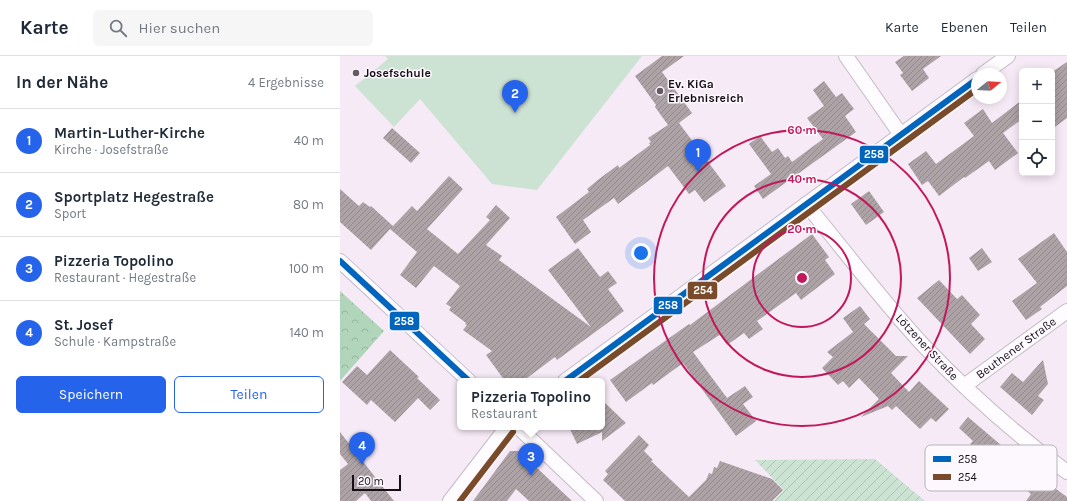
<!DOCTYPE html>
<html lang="de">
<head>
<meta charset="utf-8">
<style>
  body { margin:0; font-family:Karla,sans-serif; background:#f6f6f7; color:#1f2937 }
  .controls { position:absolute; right:12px; top:12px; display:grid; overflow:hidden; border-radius:6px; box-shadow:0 2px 10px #0003 }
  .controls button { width:36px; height:36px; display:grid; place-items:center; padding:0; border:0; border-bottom:1px solid #e0e1e3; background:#fff; color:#1f2937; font:20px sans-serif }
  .compass { position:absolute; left:631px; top:12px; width:36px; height:36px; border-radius:50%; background:#fff; box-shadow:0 2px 10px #0003; rotate:72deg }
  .scale { position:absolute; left:12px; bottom:10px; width:49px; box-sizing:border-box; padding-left:4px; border:2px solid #150e16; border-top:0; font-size:11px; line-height:14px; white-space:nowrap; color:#150e16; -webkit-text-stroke:3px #fcf8fd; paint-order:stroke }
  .you { position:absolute; left:301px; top:197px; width:14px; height:14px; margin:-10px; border:3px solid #fff; border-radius:50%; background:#1a73e8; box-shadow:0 0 0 6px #1a73e833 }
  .badge { display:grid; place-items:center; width:26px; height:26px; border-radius:50%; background:#2563eb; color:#fff; font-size:13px; font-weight:700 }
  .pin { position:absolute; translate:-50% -33px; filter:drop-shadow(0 1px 2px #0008) }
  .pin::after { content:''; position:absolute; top:21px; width:14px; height:12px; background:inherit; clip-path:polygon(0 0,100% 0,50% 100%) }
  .popup { position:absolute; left:117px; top:322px; width:148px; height:52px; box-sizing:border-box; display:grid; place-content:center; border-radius:6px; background:#fff; filter:drop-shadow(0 1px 3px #0005); font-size:13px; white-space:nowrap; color:#747a83 }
  .popup b { font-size:15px; color:#1f2937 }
  .popup::after { content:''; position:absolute; left:50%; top:100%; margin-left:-8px; border:8px solid transparent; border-top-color:#fff }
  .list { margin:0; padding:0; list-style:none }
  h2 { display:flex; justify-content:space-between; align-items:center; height:52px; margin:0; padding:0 16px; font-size:17px }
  h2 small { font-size:13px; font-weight:400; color:#747a83 }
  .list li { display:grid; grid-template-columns:26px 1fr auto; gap:12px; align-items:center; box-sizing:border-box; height:64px; padding:0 16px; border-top:1px solid #e0e1e3 }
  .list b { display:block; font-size:15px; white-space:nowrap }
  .list p { margin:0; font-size:13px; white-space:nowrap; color:#747a83 }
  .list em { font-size:13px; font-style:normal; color:#747a83 }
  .actions { display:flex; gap:8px; padding:12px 16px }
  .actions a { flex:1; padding:9px 0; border:1px solid #2563eb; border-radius:6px; text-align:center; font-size:14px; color:#2563eb }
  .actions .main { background:#2563eb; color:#fff }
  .icon { flex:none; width:22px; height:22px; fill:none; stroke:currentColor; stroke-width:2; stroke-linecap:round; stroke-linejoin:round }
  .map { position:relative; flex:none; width:727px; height:445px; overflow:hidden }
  header { display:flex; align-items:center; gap:24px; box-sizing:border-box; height:56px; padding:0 20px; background:#fff; border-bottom:1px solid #e0e1e3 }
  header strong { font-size:19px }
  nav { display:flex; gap:22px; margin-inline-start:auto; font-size:14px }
  .search { width:280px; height:36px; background:#f6f6f7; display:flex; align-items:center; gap:10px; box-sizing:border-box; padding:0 14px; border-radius:6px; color:#747a83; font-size:15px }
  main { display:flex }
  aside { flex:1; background:#fff }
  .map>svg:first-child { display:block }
</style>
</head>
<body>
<header>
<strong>Karte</strong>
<div class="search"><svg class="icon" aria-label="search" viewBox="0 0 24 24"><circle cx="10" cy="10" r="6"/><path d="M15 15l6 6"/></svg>Hier suchen</div>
<nav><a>Karte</a><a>Ebenen</a><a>Teilen</a></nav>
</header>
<main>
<aside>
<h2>In der Nähe<small>4 Ergebnisse</small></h2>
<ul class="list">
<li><span class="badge">1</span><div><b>Martin-Luther-Kirche</b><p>Kirche · Josefstraße</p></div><em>40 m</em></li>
<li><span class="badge">2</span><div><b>Sportplatz Hegestraße</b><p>Sport</p></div><em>80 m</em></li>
<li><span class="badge">3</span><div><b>Pizzeria Topolino</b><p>Restaurant · Hegestraße</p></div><em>100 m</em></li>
<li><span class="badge">4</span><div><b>St. Josef</b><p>Schule · Kampstraße</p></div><em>140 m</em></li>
</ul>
<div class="actions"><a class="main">Speichern</a><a>Teilen</a></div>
</aside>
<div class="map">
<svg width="727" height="445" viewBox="0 0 727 445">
  <defs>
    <pattern id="forest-crowns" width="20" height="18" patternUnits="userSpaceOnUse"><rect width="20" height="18" fill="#b0d5ba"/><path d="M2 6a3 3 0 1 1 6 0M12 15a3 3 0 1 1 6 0" fill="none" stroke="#96b69f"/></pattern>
    <pattern id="garden-furrows" width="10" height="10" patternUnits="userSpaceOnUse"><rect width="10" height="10" fill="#cce2d2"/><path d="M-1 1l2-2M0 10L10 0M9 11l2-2" fill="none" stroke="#aec1b4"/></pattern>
    <pattern id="building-hatch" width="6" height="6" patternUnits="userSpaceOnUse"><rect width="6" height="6" fill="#ada3a6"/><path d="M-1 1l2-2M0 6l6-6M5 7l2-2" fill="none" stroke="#948b8e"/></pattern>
  </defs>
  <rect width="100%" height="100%" fill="#f6eaf7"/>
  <!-- forest -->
  <path fill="url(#forest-crowns)" d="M0,235l44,40 -44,50z"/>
  <!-- park -->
  <path fill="#cce2d2" d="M45,0h257l-105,134 -45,-6 -72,-85 -26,28 -39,-41 33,-27z"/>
  <!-- garden -->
  <path fill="url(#garden-furrows)" d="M535,403l50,42h-151l10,-11 -29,-30z"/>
  <!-- building -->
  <g fill="url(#building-hatch)">
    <path d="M322,0h22l-22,16 30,41 -13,10 47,63 -22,16 -9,-12 -6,4 -21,-28 -50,38 -4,-6 -31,22 8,12 -16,12 -19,-27 33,-25 -2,-3 12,-10 19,-14 1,3 31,-23 -1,-2 2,-1 -3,-4 20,-13 -13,-18 1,-2 -21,-29z"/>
    <path d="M564,0h37l-18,13 6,9 -17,13 -12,-16 3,-2 -8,-11z"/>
    <path d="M727,6v56l-15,11v-57z"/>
    <path d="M484,25l12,16 6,-4 12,16 -9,7 11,16 -93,67 -9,-13 17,-12 -22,-30 11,-8 12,16 6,-4 7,10 3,-2 4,6 31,-23 -16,-21 17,-12 -11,-16z"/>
    <path d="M682,44v19l-19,14 15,20 -23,17 -6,-9 -24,17 -1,-1 -25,19 -11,-15 -6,4 -14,-21 18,-13 10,13 38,-28 -10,-13 19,-14 9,14z"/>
    <path d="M52,72l28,25 -9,10 -28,-25z"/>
    <path d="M109,120l14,13 -36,40 31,25 32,-34 -4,-3 10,-12 14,13 -24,27 16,11 -3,4 92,67 -43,-57 30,-22 22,29 8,-6 9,12 -9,6 16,22 -67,49 -2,-3 -32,24h-18l-19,-26 6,-4 -29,-21 4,-5 -2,-1 1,-1 -17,-13 2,-3 -5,-3 14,-18 -26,-20 -18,22 -16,-13 17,-23 -27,-23 -19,21 -31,-28v-33l19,17 4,-4 7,5 1,-1 22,20 19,-20 5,5z"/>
    <path d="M529,135l15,21 -18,13 -15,-21z"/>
    <path d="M714,177l13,19v34l-27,21 2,2 -16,11 -14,-19 25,-18 -19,-24z"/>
    <path d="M472,178l17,23 -4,3 10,14 -34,26 -5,-7 -39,28 6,8 -14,10 -5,-6 -17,12 -7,-10 -2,1 -25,16 34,46 18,-12 8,11 -10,7 13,17 -20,15 -53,-73 -30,22 -1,-2 -26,19 -16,-22 79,-56 1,1z"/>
    <path d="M642,192l10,14 -14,9 -9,-13z"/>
    <path d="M599,224l18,19 5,-4 18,20 -9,9 14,15 -15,15 -53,-56z"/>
    <path d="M520,250l10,13 -6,5 32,32h12l-17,17 18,19 10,-11 30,28 -13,13 -5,-4 -11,11 -24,-23 -4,4 -4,-4 -27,11 18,-18 -20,-21 -10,10 -6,-7 -5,4 -16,-17 11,-11 -6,-5 26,-20 -10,-14z"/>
    <path d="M50,294l29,27 -2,1 23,22 -10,10 -12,-12 -23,24 -24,-22 -4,5 -25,-23 15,-16 10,9z"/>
    <path d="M703,304l5,24 -10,12 6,4 -12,15 -32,-28 12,-14 11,9z"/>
    <path d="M262,344l24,23 -24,18v-9l-25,12 -8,-17h33z"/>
    <path d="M628,361l47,40 -1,2 22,17 1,-1 30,22v4h-41l5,-7 -43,-35 -20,23 -11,-11 19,-22 -6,-5 3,-3 -14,-13z"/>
    <path d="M0,376l39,50 15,19h-23l-6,-8 -9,8h-16v-31l8,-6 -8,-10z"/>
    <path d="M299,379l10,10 -5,6 9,9 -2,1 38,36 17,-17 3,-7 3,1 2,-7 3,1 3,-7 52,18 11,11 -11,11h-147l-22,-21 5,-6 -3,-3z"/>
    <path d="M170,395h9l53,50h-43l-13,-12 -9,12h-34z"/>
  </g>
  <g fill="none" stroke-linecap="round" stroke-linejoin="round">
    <defs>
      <g id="minor">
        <path d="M506,0l55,79"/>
        <path d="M643,18l25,-18"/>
        <path d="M466,148c39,47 76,97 118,142 44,46 92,89 143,126"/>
        <path d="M0,205l129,120"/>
        <path d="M225,325l412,-302"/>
        <path d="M624,330l103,-75"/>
        <path d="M178,371l78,74"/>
        <path d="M110,445l57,-74"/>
      </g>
    </defs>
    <!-- minor casing -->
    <use href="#minor" stroke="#c4bbc6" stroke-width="16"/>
    <!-- minor -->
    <use href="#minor" stroke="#fefcfe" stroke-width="14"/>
    <defs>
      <g id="bus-1">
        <path d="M0,205l129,120"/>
        <path d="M225,325l412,-302"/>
      </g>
      <g id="bus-2">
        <path d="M239,325l398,-292"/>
        <path d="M120,445l53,-69"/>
      </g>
    </defs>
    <!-- bus-1 casing -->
    <use href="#bus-1" stroke="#fcf8fd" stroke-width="9"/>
    <!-- bus-2 casing -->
    <use href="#bus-2" stroke="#fcf8fd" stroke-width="9"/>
    <!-- bus-1 -->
    <use href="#bus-1" stroke="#0065bd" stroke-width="6"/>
    <!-- bus-2 -->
    <use href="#bus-2" stroke="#7a4b2a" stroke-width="6"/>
  </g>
  <!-- distance rings -->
  <g fill="none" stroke="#c2185b" stroke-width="2">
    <circle cx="462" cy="222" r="49"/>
    <circle cx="462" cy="222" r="99"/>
    <circle cx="462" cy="222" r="148"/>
  </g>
  <!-- markers -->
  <g fill="#645b65" stroke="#fcf8fd" stroke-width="1.5">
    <circle cx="16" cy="17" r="4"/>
    <circle cx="320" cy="35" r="4"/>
  </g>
  <g text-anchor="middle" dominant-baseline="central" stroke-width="3" stroke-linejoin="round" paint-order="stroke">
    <!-- poi labels -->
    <g font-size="12" font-weight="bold" fill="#150e16" stroke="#fcf8fd" text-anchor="start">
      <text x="24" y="17">Josefschule</text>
      <text x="328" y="28">Ev. KiGa<tspan x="328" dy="14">Erlebnisreich</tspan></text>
    </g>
    <!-- street labels -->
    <g font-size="12" fill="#150e16" stroke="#fcf8fd">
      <text transform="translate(587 291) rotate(47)">Lötzener Straße</text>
      <text transform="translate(676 292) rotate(-36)">Beuthener Straße</text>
    </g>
  </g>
  <!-- legend -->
  <rect x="585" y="389" width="132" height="46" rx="6" fill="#fcf8fd" stroke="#b7b2b8" stroke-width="1"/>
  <rect x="593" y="400" width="18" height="6" fill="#0065bd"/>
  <rect x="593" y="418" width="18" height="6" fill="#7a4b2a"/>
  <g font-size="11" fill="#150e16">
    <text x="618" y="407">258</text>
    <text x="618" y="425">254</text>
  </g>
  <circle cx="462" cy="222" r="6" fill="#c2185b" stroke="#fcf8fd" stroke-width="2"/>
  <g font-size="12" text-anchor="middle" font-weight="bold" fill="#c2185b" stroke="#fcf8fd" stroke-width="3" stroke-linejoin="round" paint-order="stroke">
    <text x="462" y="78">60 m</text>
    <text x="462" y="127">40 m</text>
    <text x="462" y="177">20 m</text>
  </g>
  <g stroke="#fcf8fd" stroke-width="1.5">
    <rect x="519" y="89" width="30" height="19" rx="4" fill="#0065bd"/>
    <rect x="347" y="225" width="31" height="19" rx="4" fill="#7a4b2a"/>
    <rect x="313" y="240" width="30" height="19" rx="4" fill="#0065bd"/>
    <rect x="49" y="255" width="31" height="20" rx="4" fill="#0065bd"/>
  </g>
  <g font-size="11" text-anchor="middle" font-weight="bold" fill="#fff">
    <text x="534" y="102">258</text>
    <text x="363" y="238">254</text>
    <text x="328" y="253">258</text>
    <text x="64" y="269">258</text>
  </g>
</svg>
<div class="controls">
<button>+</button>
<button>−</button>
<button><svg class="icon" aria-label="locate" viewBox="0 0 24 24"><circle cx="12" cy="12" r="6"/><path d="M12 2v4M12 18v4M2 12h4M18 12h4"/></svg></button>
</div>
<svg class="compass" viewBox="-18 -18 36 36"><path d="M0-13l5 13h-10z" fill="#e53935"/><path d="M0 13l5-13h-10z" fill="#747a83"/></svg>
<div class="scale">20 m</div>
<div class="you"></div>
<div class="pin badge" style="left:358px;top:116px">1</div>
<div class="pin badge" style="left:175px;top:57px">2</div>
<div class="pin badge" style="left:191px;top:420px">3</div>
<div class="popup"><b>Pizzeria Topolino</b>Restaurant</div>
<div class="pin badge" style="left:22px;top:409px">4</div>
</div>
</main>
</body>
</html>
